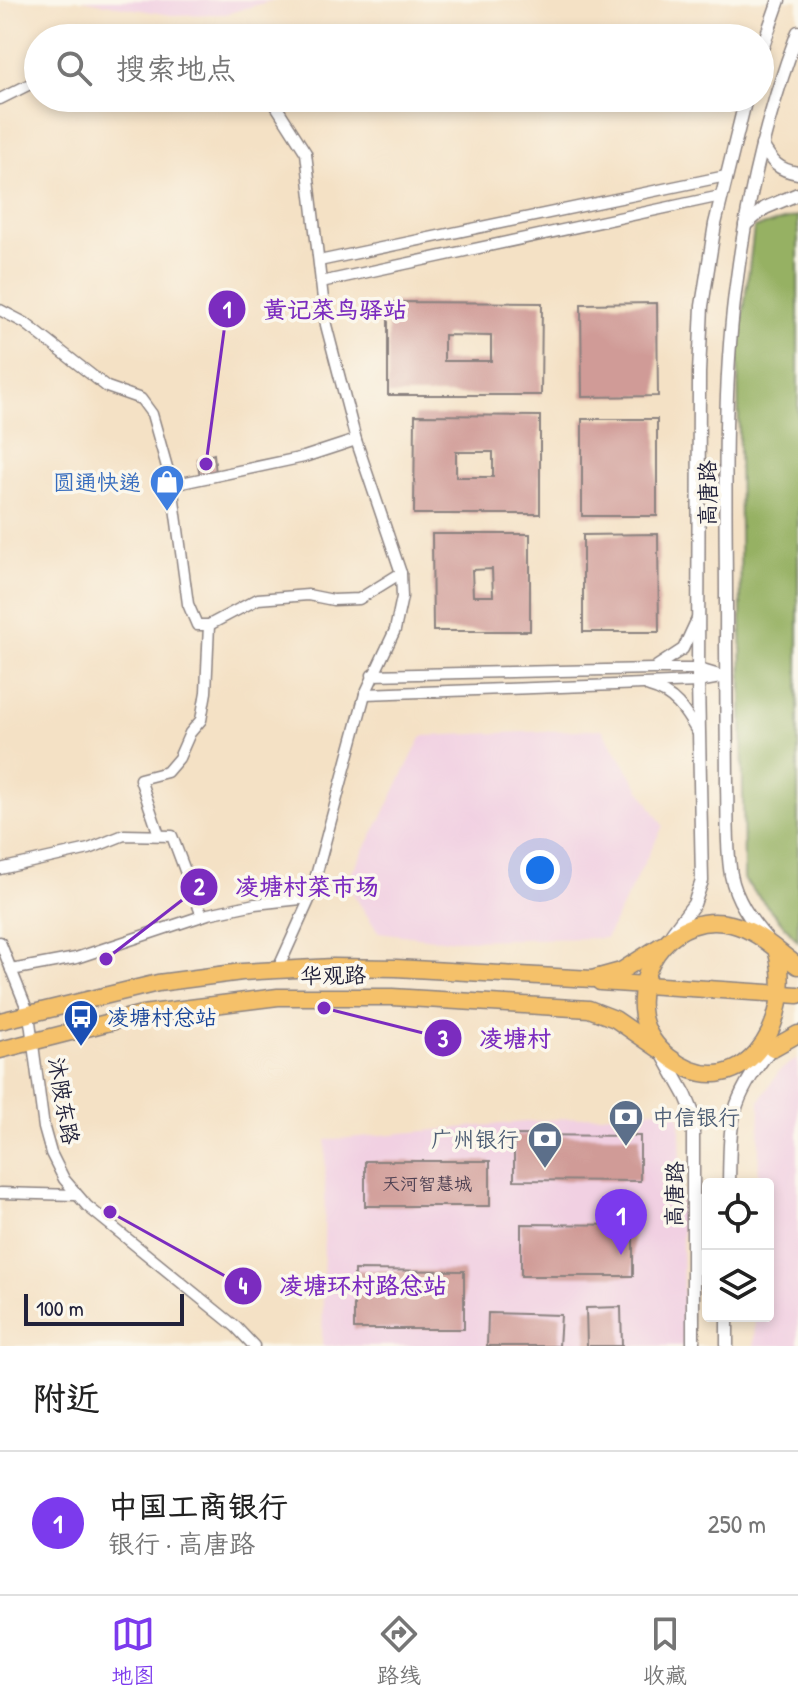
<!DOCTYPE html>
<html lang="zh">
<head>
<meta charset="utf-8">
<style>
  body { margin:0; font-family:"Patrick Hand","LXGW WenKai TC",sans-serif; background:#f6f6f6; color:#222 }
  .controls { position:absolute; right:24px; bottom:24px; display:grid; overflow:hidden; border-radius:8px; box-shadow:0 4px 12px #0003 }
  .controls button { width:72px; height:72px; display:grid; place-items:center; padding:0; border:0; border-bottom:2px solid #e0e0e0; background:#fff; color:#222; font:40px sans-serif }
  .scale { position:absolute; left:24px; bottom:20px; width:160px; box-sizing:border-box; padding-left:8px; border:4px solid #22223b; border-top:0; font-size:22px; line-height:28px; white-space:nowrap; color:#22223b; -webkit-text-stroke:6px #fbf7ec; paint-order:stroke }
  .you { position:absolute; left:540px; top:870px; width:28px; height:28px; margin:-20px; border:6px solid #fff; border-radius:50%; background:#1a73e8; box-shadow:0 0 0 12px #1a73e833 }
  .badge { display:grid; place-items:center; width:52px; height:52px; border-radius:50%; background:#7c3aed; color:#fff; font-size:26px; font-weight:700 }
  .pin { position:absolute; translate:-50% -66px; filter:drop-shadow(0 2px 4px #0008) }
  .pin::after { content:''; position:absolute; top:42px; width:28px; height:24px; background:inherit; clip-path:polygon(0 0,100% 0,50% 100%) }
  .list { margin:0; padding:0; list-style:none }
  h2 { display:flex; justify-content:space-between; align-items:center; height:104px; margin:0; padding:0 32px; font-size:34px }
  h2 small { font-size:26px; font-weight:400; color:#767676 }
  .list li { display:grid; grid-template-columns:52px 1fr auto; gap:24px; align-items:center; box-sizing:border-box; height:144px; padding:0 32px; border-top:2px solid #e0e0e0 }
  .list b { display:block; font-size:30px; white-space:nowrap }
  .list p { margin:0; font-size:26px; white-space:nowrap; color:#767676 }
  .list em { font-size:26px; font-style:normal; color:#767676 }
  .icon { flex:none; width:44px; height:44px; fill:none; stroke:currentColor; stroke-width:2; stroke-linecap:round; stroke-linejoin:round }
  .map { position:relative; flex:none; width:798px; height:1346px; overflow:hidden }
  .search { position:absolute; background:#fff; box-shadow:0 4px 12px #0003; left:24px; right:24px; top:24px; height:88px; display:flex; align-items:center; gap:20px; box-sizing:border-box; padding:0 28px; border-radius:44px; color:#767676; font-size:30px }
  .sheet { height:248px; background:#fff }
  nav { display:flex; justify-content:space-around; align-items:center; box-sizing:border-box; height:112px; border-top:2px solid #e0e0e0; background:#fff; font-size:22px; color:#767676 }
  nav a { display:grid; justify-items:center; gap:4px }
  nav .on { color:#7c3aed }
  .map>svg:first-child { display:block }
</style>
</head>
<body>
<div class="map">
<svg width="798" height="1346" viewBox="0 0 798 1346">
  <rect width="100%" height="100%" fill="#fbf7ec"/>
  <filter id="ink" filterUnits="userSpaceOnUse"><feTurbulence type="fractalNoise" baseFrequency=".0125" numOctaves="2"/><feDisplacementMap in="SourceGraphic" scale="16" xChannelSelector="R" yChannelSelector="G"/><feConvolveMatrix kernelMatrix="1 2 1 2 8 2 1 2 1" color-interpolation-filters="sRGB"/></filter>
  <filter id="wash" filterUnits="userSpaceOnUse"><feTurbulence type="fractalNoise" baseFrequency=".006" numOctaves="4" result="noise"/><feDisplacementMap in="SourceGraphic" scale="32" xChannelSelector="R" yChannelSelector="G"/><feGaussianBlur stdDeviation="1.8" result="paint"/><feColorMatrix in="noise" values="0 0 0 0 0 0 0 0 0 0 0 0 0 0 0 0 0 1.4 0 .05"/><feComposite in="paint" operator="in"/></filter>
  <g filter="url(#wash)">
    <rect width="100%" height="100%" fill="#f4e1c5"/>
    <!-- built -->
    <g fill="#f1d0e2">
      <path d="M81,0h193l-48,14 -55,1z"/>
      <path d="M602,729l61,97 -57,112 -164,2 -64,-8 -32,-49 36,-66 40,-81z"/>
      <path d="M798,1058v288h-44l1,-30h13v-132h-10l2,-84 19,-29z"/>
      <path d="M677,1108l3,11 4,227h-362l4,-206z"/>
    </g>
    <!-- forest -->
    <path fill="#96b163" stroke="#5c6a4f" stroke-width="2" d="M798,216v725l-54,-61 -6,-522 16,-130z"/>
    <g id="blocks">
      <!-- building -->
      <g fill="#d09b97" fill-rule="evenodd">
        <path d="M388,302l154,1 -1,92h-153zM444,335l47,1v25h-47z"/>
        <path d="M657,303l1,93 -76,1 -1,-93z"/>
        <path d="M415,415l125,1v98h-126zM456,452h37v25h-37z"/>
        <rect x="582" y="419" width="75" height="97"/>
        <path d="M214,454l2,20 -16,2 -3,-17z"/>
        <path d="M432,534h98v97h-97zM492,569l1,27h-20l-1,-26z"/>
        <path d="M658,534l1,98h-76v-97z"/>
        <path d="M514,1135l126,1v45l-126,-1z"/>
        <rect x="365" y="1161" width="125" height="45"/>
        <path d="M521,1224l112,1v51h-112z"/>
        <path d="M354,1270l110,1v58h-110z"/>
        <path d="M621,1307l1,39h-35l-1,-38z"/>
        <path d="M488,1313l73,2 -2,31h-72z"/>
      </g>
    </g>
  </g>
  <g filter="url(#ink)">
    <use href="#blocks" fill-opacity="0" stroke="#8b8280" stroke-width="2"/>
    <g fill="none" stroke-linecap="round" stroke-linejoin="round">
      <defs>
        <g id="minor">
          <path d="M165,98l74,2 8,-2"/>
          <path d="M271,98l35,55 20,172 30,115 45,133 1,24 -7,33 -30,64 -55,204 -32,71"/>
          <path d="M0,99l38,-19"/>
          <path d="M319,261l407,-85"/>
          <path d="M321,282l400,-86"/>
          <path d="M0,310l25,13 82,64 34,12 11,15 20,71 16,119 9,21h12l-3,67 -5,28 -11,13 -11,25 -12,14 -27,7 19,56"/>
          <path d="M172,485l132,-28 52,-17"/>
          <path d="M209,625l49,-26 50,-4 25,5 26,-1 42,-26"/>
          <path d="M657,666l26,-17 14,-30"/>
          <path d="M649,687c27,7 37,26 50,48"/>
          <path d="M365,694l333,-12 28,-5 -27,-8h-46l-281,6"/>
          <path d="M0,869l89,-20 35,-14 48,1 30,80"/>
          <path d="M0,942l29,72 15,114 7,25 13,26 23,27 149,121 18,19"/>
          <path d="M11,970l65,-12 132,-44 47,-10 55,-6"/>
          <path d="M0,1193l76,2"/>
        </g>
        <g id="tertiary">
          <path d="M760,54l19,-54"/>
          <path d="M762,145c10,17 16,25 36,28"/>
          <path d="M745,225l20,-17 33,-14"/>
          <path d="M672,933l22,-29 8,-23 -4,-199 1,-309 3,-67 13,-82 31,-126"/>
          <path d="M766,938c-16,-19 -30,-38 -35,-63 -5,-29 -3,-61 -4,-90 0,-47 -1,-93 -1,-139 1,-122 -6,-247 11,-368 11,-84 31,-167 61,-246"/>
          <path d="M662,1053l24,43 7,17v233"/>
          <path d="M729,1184c1,-63 0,-82 40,-133"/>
          <path d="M727,1346v-30"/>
        </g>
        <g id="primary">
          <path d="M776,949c22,77 -38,162 -107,108 -14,-11 -22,-23 -26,-40 -9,-52 32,-106 88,-93 26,6 46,27 67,42"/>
          <path d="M600,982l198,13"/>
          <path d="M0,1021l158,-38 84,-11 91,-5 63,1 196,11 29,-8 41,-26"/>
          <path d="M773,1048l25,-14"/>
          <path d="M0,1050l142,-36 136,-17h114l197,12 26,10 45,31"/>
        </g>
      </defs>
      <!-- minor casing -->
      <use href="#minor" stroke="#8b8280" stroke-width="13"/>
      <!-- tertiary casing -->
      <use href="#tertiary" stroke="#8b8280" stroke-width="15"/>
      <!-- primary casing -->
      <use href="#primary" stroke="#8b8280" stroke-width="19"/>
      <!-- minor -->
      <use href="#minor" stroke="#fff" stroke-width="10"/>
      <!-- tertiary -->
      <use href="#tertiary" stroke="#fff" stroke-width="12"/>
      <!-- primary -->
      <use href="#primary" stroke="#f5c16b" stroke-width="16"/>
    </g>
  </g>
  <!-- icons -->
  <defs>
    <symbol id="shop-pin" viewBox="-11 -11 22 30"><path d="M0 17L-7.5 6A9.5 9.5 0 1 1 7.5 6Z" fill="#3f7fe0" stroke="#fbf7ec"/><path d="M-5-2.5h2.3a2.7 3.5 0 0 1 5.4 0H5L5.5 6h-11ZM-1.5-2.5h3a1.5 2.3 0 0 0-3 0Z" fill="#fff"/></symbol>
    <symbol id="bus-pin" viewBox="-11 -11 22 30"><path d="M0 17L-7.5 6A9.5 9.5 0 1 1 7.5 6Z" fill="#1a4fb4" stroke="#fbf7ec"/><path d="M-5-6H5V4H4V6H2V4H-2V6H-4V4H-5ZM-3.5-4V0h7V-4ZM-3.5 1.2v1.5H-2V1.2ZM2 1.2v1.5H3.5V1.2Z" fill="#fff"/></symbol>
    <symbol id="bank-pin" viewBox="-11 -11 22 30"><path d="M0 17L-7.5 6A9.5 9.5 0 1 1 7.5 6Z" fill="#5c6f8a" stroke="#fbf7ec"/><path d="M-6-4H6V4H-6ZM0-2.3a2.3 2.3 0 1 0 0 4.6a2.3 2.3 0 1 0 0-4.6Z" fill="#fff"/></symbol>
  </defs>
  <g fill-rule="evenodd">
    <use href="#shop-pin" x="147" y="462" width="40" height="54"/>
    <use href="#bus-pin" x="61" y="997" width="40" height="54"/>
    <use href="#bank-pin" x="606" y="1097" width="40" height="54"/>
    <use href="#bank-pin" x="525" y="1119" width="40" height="54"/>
  </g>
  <g text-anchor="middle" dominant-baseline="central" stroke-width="7" stroke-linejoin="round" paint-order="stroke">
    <!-- number labels -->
    <g font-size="18" fill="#4e4052">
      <text x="427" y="1183">天河智慧城</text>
    </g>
    <!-- shop labels -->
    <g font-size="22" fill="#366cbe" stroke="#fbf7ec" text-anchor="end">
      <text x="141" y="482">圆通快递</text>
    </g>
    <!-- street labels -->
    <g font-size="22" fill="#22223b" stroke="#fbf7ec">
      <text transform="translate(707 493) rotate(-90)">高唐路</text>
      <text transform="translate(333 975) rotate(-1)">华观路</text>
      <text transform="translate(64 1101) rotate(80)">沐陂东路</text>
      <text transform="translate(674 1194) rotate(-89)">高唐路</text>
    </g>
    <!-- transit labels -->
    <g font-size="22" fill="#164399" stroke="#fbf7ec" text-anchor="start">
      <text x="107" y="1017">凌塘村总站</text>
    </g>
    <!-- service labels -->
    <g font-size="22" fill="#4e5e75" stroke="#fbf7ec" text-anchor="start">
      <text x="652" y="1117">中信银行</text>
      <text x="519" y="1139" text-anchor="end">广州银行</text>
    </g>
  </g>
  <!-- callouts -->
  <path fill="none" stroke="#7b2cbf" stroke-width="3" d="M206 464L227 309M106 959L199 887M324 1008L443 1038M110 1212L243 1286"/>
  <g fill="#7b2cbf" stroke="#fbf7ec" stroke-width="3">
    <circle cx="206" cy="464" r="8"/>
    <circle cx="106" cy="959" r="8"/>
    <circle cx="324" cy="1008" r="8"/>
    <circle cx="110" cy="1212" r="8"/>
    <circle cx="227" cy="309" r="20"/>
    <circle cx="199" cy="887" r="20"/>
    <circle cx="443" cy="1038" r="20"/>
    <circle cx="243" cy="1286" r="20"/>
  </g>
  <g font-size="24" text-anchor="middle" font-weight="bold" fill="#fff">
    <text x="227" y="318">1</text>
    <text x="199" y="895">2</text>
    <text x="443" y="1047">3</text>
    <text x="243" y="1294">4</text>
  </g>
  <g font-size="24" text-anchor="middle" font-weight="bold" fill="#7b2cbf" stroke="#fbf7ec" stroke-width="7" stroke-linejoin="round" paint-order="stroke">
    <text x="335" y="318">黄记菜鸟驿站</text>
    <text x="307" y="895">凌塘村菜市场</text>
    <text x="515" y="1047">凌塘村</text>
    <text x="363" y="1294">凌塘环村路总站</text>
  </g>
</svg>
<div class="controls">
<button><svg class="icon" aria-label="locate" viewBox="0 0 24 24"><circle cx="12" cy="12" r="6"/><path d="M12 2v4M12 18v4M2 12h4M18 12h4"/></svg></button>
<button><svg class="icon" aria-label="layers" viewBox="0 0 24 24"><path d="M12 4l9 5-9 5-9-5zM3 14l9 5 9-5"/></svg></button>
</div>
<div class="scale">100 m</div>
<div class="you"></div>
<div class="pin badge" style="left:621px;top:1255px">1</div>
<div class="search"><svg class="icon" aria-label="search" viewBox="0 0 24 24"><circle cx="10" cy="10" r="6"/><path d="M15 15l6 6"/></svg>搜索地点</div>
</div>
<section class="sheet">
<h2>附近<small></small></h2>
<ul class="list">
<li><span class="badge">1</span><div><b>中国工商银行</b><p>银行 · 高唐路</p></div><em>250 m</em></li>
</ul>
</section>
<nav>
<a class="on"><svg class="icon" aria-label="map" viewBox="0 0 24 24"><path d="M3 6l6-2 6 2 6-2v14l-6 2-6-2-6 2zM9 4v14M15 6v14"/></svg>地图</a>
<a><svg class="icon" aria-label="directions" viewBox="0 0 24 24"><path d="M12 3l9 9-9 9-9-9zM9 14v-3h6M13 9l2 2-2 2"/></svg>路线</a>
<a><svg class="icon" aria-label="saved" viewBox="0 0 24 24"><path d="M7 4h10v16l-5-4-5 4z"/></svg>收藏</a>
</nav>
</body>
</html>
